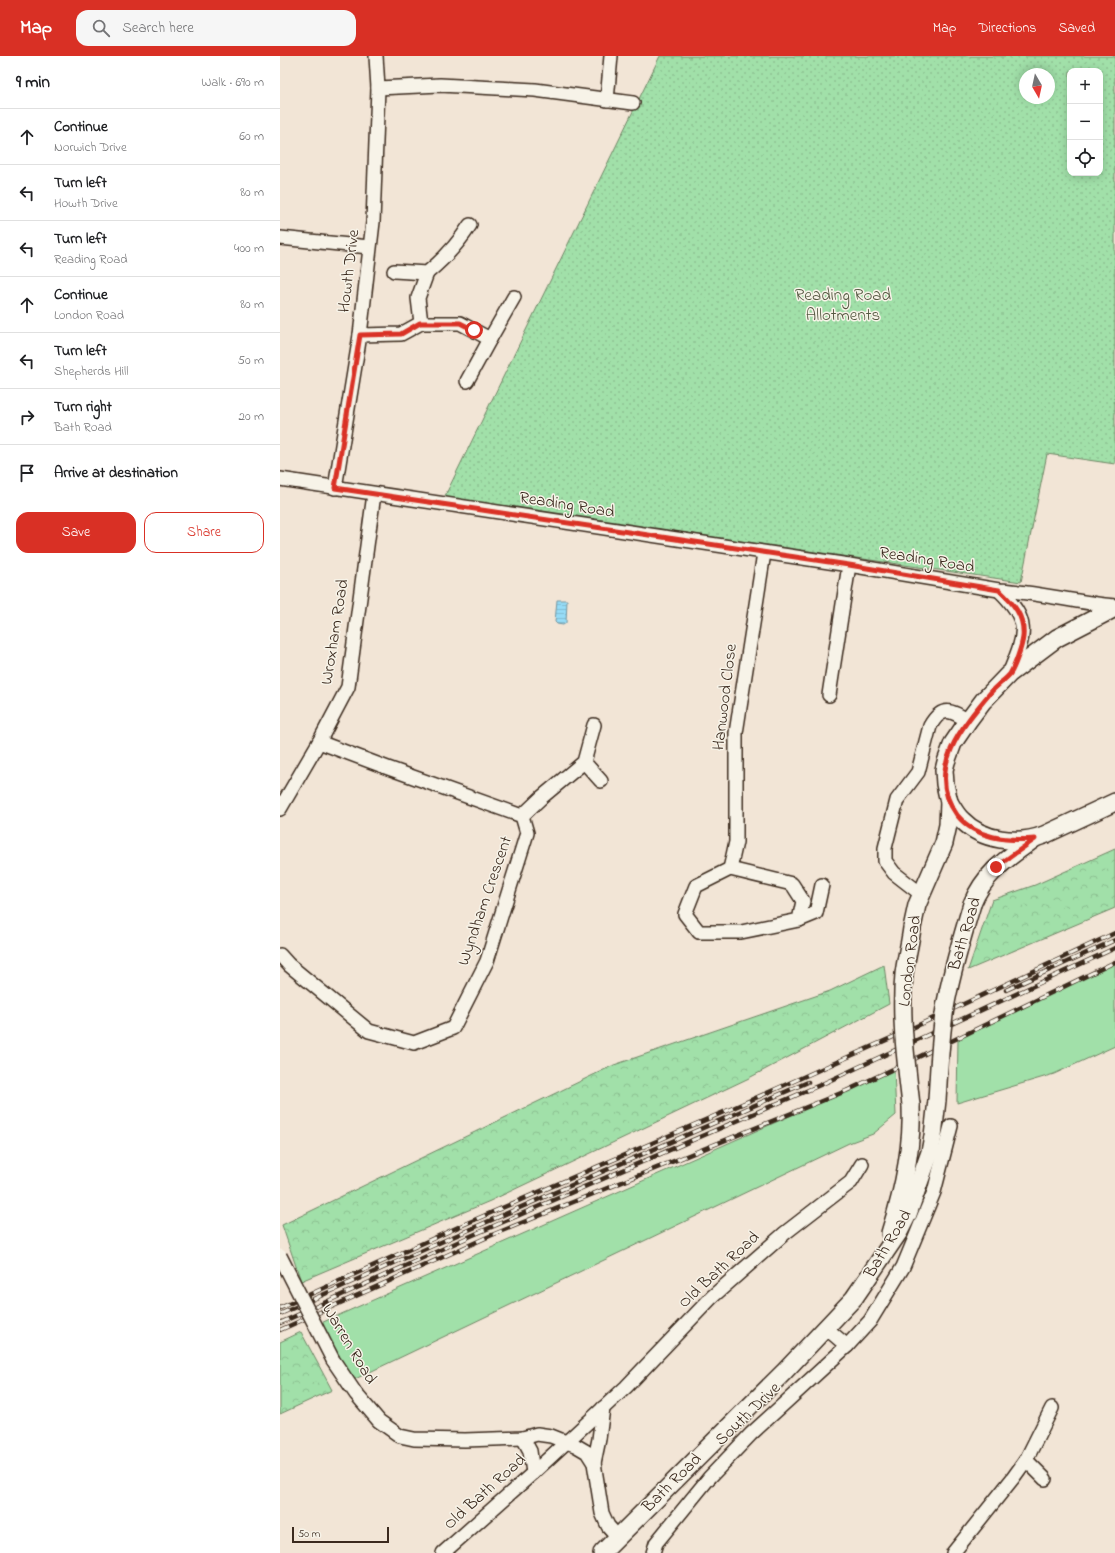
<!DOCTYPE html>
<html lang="en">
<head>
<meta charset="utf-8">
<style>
  body { margin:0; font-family:"Indie Flower",sans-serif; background:#f6f6f6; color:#202124 }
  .controls { position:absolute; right:12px; top:12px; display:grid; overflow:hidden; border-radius:8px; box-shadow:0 2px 10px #0003 }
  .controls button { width:36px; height:36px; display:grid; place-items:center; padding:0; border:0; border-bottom:1px solid #e0e0e0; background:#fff; color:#202124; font:20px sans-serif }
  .compass { position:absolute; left:739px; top:12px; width:36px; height:36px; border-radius:50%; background:#fff; box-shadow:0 2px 10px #0003; rotate:171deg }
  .scale { position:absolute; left:12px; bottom:10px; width:97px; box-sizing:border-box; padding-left:4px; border:2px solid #3b2a1e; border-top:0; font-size:11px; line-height:14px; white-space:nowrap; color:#3b2a1e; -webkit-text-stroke:3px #f7f3e8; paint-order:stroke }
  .stop { position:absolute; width:12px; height:12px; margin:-9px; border:3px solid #d93025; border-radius:50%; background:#fff }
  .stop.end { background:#d93025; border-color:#fff; box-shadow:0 1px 4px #0008 }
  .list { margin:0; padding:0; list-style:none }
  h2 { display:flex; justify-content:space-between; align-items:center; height:52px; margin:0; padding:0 16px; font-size:17px }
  h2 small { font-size:13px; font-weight:400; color:#757577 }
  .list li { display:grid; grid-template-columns:26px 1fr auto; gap:12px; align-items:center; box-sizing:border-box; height:56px; padding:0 16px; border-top:1px solid #e0e0e0 }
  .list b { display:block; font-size:15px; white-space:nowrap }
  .list p { margin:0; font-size:13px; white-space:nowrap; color:#757577 }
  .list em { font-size:13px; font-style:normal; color:#757577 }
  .actions { display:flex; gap:8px; padding:12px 16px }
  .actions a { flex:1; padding:9px 0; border:1px solid #d93025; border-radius:12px; text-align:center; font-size:14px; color:#d93025 }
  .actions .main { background:#d93025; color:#fff }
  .icon { flex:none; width:22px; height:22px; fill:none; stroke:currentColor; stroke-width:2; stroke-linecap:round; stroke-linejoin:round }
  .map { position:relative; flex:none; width:835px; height:1497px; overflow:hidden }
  header { display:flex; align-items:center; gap:24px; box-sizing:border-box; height:56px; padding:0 20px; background:#d93025; color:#fff }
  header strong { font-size:19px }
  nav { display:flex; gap:22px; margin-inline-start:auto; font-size:14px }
  .search { width:280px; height:36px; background:#f6f6f6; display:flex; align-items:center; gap:10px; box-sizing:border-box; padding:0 14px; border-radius:12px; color:#757577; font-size:15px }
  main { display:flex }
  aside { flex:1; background:#fff }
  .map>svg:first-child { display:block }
</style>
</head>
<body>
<header>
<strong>Map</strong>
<div class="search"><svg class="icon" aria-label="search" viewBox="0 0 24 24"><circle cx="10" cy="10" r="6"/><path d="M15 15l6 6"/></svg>Search here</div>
<nav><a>Map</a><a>Directions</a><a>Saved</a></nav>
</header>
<main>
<aside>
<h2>9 min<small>Walk · 690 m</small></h2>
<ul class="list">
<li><svg class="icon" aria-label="ahead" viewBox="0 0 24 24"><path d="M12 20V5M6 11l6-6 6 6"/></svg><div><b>Continue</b><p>Norwich Drive</p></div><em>60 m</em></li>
<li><svg class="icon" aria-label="left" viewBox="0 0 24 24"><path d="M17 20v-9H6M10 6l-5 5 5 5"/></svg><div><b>Turn left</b><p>Howth Drive</p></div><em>80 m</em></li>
<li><svg class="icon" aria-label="left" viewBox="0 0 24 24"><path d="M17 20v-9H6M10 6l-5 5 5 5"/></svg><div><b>Turn left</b><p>Reading Road</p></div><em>400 m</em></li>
<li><svg class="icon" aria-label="ahead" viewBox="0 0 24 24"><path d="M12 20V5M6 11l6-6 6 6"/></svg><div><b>Continue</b><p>London Road</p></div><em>80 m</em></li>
<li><svg class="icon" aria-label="left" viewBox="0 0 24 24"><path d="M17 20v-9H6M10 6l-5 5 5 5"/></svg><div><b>Turn left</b><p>Shepherds Hill</p></div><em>50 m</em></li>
<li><svg class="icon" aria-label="right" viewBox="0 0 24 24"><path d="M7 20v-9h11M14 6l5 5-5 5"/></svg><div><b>Turn right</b><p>Bath Road</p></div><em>20 m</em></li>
<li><svg class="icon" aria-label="arrive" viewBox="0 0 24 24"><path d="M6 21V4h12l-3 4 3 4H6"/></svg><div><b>Arrive at destination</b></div></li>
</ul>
<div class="actions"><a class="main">Save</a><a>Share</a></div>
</aside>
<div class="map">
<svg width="835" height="1497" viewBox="0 0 835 1497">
  <defs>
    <pattern id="forest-crowns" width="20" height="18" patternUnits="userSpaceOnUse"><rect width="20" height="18" fill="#a1e0a9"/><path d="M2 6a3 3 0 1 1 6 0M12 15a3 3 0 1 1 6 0" fill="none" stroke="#8cc091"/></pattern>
    <pattern id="garden-dots" width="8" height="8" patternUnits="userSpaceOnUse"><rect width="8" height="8" fill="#a1e0a9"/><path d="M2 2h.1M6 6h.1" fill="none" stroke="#8cc091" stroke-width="1.8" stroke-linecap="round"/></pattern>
    <pattern id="water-rules" width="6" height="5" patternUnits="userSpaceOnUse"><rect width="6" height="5" fill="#96dcf7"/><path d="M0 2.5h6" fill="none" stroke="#82bdd3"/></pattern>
  </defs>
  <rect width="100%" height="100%" fill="#f2e5d6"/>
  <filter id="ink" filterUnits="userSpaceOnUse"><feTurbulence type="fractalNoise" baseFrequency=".025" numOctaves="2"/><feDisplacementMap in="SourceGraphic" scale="8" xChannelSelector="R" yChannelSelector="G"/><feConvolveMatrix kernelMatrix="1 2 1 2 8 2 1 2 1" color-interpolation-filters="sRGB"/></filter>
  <g filter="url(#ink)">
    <!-- grass -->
    <g fill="#a1e0a9" stroke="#6e8564">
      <path d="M835,906v84l-61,28 -97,29 1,-64z"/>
      <path d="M614,1014l2,45 -23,19 -24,9 -498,238 -30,-58z"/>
    </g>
    <!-- forest -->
    <g fill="url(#forest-crowns)" stroke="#6e8564">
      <path d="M835,793v59l-147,62 24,-70 43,-15z"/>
      <path d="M604,909l5,39 -140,74 -259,123 -189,80 -19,-56 332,-160 216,-74z"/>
      <path d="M21,1276l31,58 -52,24v-72z"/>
    </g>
    <!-- garden -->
    <path fill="url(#garden-dots)" stroke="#6e8564" fill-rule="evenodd" d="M380,0h455v408l-68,-10 -26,128 -452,-66 -126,-16zM790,15h30v102h-30zM745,18h24v24h-24z"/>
    <!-- water -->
    <path fill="url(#water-rules)" stroke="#7295a0" d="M277,544h10l-1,23 -3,2 -6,-1 -2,-2z"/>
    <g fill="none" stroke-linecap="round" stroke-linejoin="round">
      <defs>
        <g id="minor">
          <path d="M98,32l62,-3 95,5 98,13"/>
          <path d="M327,44l4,-44"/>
          <path d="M0,182l89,9"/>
          <path d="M147,217c17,-14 31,-29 43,-48"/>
          <path d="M141,267h39l30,16 24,-42"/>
          <path d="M80,279l41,-1 20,-11 -3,-25 9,-25 -33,-2"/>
          <path d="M187,325l23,-42"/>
          <path d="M0,423l569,86 150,25c39,2 77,13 116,16"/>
          <path d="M55,432l25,-153 13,-113 5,-134 -2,-32"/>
          <path d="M719,534c33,32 26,45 10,84"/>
          <path d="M549,639l20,-130"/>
          <path d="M304,706l17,19"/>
          <path d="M0,753l39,-67 29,-55 26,-193"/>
          <path d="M242,760l20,-19 42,-35 10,-37"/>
          <path d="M450,813l6,-27v-109l28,-180"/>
          <path d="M450,813l62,15 11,17 -4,19 -58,12h-42l-14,-18 11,-28z"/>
          <path d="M641,838l-27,-21 -9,-12v-13l12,-48 21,-28 12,-46c12,-21 21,-16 38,-5"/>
          <path d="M519,864l17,-7 6,-28"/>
          <path d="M0,899l9,10 80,66 45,12 39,-15 34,-67 40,-128 -5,-17 -134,-48 -69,-26"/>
          <path d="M546,1272l21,18"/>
          <path d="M53,1304l23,34 23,27 21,15 14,3 51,1 58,-2 14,-4 14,2 15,6 9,3 12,7 7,11 8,50 6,13 10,11"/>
          <path d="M243,1382l7,13 3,22"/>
          <path d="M746,1404l19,19"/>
          <path d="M314,1407l5,-24 4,-31"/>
          <path d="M163,1497l90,-80 93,-86 86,-90 73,-64 66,-51 11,-18"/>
          <path d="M373,1497l3,-10 53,-65 42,-44 96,-88 23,-25 33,-54 31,-75 17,-66"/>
          <path d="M673,1497l60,-75 13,-18 26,-52"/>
        </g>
        <g id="major">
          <path d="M669,746c4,6 7,13 13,18 20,21 56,25 82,15l71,-33"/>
          <path d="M692,848c13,-32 36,-46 62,-65"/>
          <path d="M632,872l5,-23 27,-62 4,-18 1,-23 -4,-18 -1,-14 2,-8 7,-19 15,-22 15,-20 26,-27 48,-36 58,-30"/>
          <path d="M610,1177c13,-41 23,-85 21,-128"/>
          <path d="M322,1497l182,-181 70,-74 45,-66 9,-18 22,-62 3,-16 4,-36"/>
        </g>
      </defs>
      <!-- minor casing -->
      <use href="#minor" stroke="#3b2a1e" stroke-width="16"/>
      <!-- major casing -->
      <use href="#major" stroke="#3b2a1e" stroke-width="20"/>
      <!-- minor -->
      <use href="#minor" stroke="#f7f3e8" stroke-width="13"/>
      <!-- major -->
      <use href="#major" stroke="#f7f3e8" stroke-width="17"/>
      <defs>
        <g id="rail">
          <path d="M726,934l109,-50"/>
          <path d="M0,1252l185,-84 268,-116 158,-70 224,-105"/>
          <path d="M0,1258l161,-72 367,-160"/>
          <path d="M0,1267l193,-88 347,-150 295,-137"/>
          <path d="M0,1274l212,-95 354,-144 60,-28 209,-101"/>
        </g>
      </defs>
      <!-- rail casing -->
      <use href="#rail" stroke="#3b2a1e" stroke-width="4.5"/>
      <!-- rail -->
      <use href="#rail" stroke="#f7f3e8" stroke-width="3" stroke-dasharray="9" stroke-linecap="butt"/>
      <defs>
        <path id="minor-bridge" d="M0,1200l53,104"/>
        <g id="major-bridge">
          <path d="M657,1044c2,-31 3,-62 8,-92 6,-35 17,-70 27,-104"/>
          <path d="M631,1049c-5,-44 -11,-88 -7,-131 2,-16 6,-30 8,-46"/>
        </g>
      </defs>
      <!-- minor-bridge casing -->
      <use href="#minor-bridge" stroke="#3b2a1e" stroke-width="16" stroke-linecap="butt"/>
      <!-- major-bridge casing -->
      <use href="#major-bridge" stroke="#3b2a1e" stroke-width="20" stroke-linecap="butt"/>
      <!-- minor-bridge -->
      <use href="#minor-bridge" stroke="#f7f3e8" stroke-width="13"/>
      <!-- major-bridge -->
      <use href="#major-bridge" stroke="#f7f3e8" stroke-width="17"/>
    </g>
  </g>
  <g fill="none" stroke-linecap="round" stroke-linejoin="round" filter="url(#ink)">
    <!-- route -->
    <path stroke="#d93025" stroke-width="5" d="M194,274l-14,-7h-40l-19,11 -41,1 -25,153 514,77 150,25c14,13 26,26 24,47 -1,9 -8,29 -13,37 -5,6 -13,11 -18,17 -29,34 -68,79 -35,124 19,24 50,26 78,24l-39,28"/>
  </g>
  <g text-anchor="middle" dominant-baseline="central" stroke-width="3" stroke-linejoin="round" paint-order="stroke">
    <!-- street labels -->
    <g font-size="17" fill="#3b2a1e" stroke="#f7f3e8">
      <text transform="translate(69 215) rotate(-83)">Howth Drive</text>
      <text transform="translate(287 449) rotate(9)">Reading Road</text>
      <text transform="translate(647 504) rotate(9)">Reading Road</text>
      <text transform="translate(55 576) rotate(-81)">Wroxham Road</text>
      <text transform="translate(445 641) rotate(-83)">Hanwood Close</text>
      <text transform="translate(205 845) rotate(-71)">Wyndham Crescent</text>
      <text transform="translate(685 878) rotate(-73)">Bath Road</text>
      <text transform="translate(630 905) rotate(-83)">London Road</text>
      <text transform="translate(608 1188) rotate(-59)">Bath Road</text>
      <text transform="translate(439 1214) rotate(-43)">Old Bath Road</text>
      <text transform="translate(69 1288) rotate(59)">Warren Road</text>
      <text transform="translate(468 1358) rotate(-44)">South Drive</text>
      <text transform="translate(392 1427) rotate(-45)">Bath Road</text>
      <text transform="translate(205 1436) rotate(-42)">Old Bath Road</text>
    </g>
    <!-- park labels -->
    <g font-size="17" fill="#545841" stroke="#f7f3e8">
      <text x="563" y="239">Reading Road<tspan x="563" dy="20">Allotments</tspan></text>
    </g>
  </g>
</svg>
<div class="controls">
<button>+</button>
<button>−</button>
<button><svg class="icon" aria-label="locate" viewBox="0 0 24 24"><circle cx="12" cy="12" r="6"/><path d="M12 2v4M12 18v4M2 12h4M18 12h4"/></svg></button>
</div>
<svg class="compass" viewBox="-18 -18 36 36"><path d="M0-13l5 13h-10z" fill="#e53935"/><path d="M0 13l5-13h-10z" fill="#757577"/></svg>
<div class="scale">50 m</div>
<div class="stop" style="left:194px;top:274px"></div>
<div class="stop end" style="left:716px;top:811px"></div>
</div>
</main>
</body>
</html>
